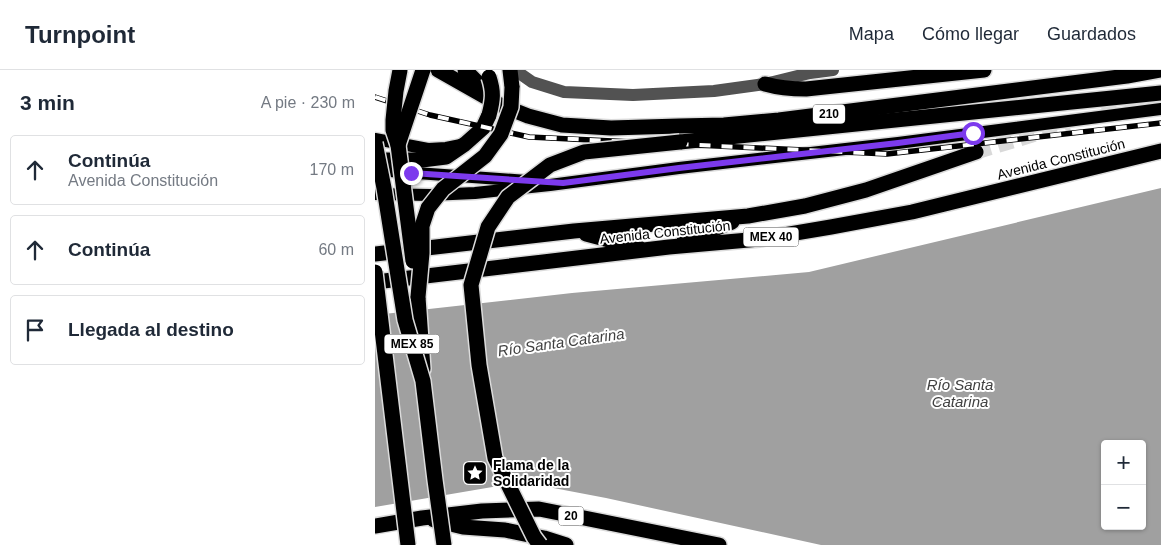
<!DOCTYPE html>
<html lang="es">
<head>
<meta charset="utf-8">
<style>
  body { margin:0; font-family:Helvetica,sans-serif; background:#f6f6f7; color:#1f2937 }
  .controls { position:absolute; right:15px; bottom:15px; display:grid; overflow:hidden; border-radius:5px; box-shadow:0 1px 4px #0004 }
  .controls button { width:45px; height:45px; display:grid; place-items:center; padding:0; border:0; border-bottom:1px solid #e0e1e3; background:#fff; color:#1f2937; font:25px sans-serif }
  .stop { position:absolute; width:15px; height:15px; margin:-11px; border:4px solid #7c3aed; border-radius:50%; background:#fff }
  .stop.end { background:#7c3aed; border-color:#fff; box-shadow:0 1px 5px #0008 }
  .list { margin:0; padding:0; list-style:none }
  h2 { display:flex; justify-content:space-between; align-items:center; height:65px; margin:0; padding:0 20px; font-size:21px }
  h2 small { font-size:16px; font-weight:400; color:#747a83 }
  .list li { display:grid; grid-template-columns:32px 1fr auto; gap:15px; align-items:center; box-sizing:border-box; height:70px; margin:0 10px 10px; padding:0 10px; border:1px solid #e0e1e3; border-radius:5px }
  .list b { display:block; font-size:19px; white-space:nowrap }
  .list p { margin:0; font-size:16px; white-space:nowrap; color:#747a83 }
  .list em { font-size:16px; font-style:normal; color:#747a83 }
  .icon { flex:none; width:28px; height:28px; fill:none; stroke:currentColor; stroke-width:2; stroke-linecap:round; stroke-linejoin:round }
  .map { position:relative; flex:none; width:786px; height:475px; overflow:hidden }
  header { display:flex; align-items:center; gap:30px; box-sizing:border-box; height:70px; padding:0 25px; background:#fff; border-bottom:1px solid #e0e1e3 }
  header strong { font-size:24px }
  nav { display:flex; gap:28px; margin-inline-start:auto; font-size:18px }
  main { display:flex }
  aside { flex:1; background:#fff }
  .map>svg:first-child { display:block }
</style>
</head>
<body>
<header>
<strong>Turnpoint</strong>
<nav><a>Mapa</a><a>Cómo llegar</a><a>Guardados</a></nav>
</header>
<main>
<aside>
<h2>3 min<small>A pie · 230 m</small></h2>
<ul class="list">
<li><svg class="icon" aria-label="ahead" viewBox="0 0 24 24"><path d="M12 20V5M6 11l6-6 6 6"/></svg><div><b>Continúa</b><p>Avenida Constitución</p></div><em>170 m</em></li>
<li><svg class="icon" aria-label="ahead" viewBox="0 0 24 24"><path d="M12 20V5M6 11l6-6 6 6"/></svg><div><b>Continúa</b></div><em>60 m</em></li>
<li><svg class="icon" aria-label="arrive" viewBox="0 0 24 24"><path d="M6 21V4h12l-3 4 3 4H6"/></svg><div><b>Llegada al destino</b></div></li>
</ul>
</aside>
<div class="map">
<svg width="786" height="475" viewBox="0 0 786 475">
  <rect width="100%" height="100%" fill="#fff"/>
  <!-- water -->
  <path fill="#a0a0a0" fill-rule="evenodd" d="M786,118v357h-340l-215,-47 -84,-16 -147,25v-192l197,-22 237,-21zM730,374h37v82h-37z"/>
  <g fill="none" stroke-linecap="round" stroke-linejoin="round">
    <!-- highway-tunnel -->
    <g stroke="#d9d9d9" stroke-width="15" stroke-dasharray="15 8" stroke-linecap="butt">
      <path d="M728,44l54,-17"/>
      <path d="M601,82l93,-28"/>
    </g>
    <defs>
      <g id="major">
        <path d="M0,69l53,10 18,-1 15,-3"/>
        <path d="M0,100l152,11"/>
        <path d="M0,124l55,1 45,-2 75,-8 129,-17 219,-25 263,-34"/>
      </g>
      <g id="highway">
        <path d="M63,0l60,34 30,12 34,9 49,3 68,-2 45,-1 55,-5 348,-44 34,-6"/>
        <path d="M90,0l22,22"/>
        <path d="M135,0l2,17"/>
        <path d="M390,14c14,4 27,5 41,5l178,-19"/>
        <path d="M305,72l481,-49"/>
        <path d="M0,90h47l24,-3 19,-13 18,-16 6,-13"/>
        <path d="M211,164l53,14"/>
        <path d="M309,171l48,-19"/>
        <path d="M0,184l199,-23 174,-15 57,-10 61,-16 110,-38"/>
        <path d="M0,212l294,-35 91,-8 71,-12 81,-15 249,-61"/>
        <path d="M43,227l5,72"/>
        <path d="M59,450l29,7 42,3 39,8 22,7"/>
        <path d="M0,456l47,-8 60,-7 57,-2 180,36"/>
      </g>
    </defs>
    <!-- major casing -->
    <use href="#major" stroke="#dbdbdb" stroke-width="15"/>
    <!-- highway casing -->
    <use href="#highway" stroke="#dbdbdb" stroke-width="18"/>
    <!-- minor -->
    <path stroke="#525252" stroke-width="12" d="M140,0l17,12 32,10 69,3 81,-4 51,-7 45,-11 23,-3"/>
    <!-- major -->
    <use href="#major" stroke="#000" stroke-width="12"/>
    <!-- highway -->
    <use href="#highway" stroke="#000" stroke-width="15"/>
    <defs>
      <path id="rail" d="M0,27l55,18 99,22 358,17 274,-31"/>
    </defs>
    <!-- rail casing -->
    <use href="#rail" stroke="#000" stroke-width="5.5"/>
    <!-- rail -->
    <use href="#rail" stroke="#fff" stroke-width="4" stroke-dasharray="11" stroke-linecap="butt"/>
    <defs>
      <g id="highway-bridge">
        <path d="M25,0l-4,21 -3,29v10l5,15 15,116"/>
        <path d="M114,45c4,-15 5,-23 0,-38"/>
        <path d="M0,73l9,45 21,132 18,61 12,99 9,65"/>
        <path d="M23,75l25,-75"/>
        <path d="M0,202l33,273"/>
        <path d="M43,227l4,-44v-27l6,-18 15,-19 42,-33 16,-22 10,-27 1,-20"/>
        <path d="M165,475l-6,-8 -39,-79 -16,-93 -8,-80 17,-58 20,-30 42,-32 34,-13 96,-10"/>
      </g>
    </defs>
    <!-- highway-bridge casing -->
    <use href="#highway-bridge" stroke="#dbdbdb" stroke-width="18" stroke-linecap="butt"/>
    <!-- highway-bridge -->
    <use href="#highway-bridge" stroke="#000" stroke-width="15"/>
  </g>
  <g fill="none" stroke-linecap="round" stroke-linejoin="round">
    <!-- route -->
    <path stroke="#7c3aed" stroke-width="6" d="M36,103l152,10 116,-15 219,-25 75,-10"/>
  </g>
  <!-- icons -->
  <defs>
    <symbol id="sight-square" viewBox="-11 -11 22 22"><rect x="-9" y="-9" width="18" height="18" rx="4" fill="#000" stroke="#fff"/><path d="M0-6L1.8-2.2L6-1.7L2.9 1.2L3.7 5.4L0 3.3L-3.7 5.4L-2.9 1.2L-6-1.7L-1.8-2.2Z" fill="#fff"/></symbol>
  </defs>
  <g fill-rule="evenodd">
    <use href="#sight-square" x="86" y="389" width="28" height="28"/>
  </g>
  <g text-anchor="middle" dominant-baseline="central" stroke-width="4" stroke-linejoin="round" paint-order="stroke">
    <!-- shield labels -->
    <g fill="#fff" stroke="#4c4c4c" stroke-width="1">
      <rect x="438" y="34.5" width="32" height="19" rx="4"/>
      <rect x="368.5" y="157.5" width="55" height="19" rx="4"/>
      <rect x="9.5" y="264.5" width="55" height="19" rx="4"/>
      <rect x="183.5" y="436.5" width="25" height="19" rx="4"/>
    </g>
    <g font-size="12" font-weight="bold" fill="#000">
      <text x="454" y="44">210</text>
      <text x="396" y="167">MEX 40</text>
      <text x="37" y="274">MEX 85</text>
      <text x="196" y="446">20</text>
    </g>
    <!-- street labels -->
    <g font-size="14" fill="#000" stroke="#fff">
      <text transform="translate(686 89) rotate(-14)">Avenida Constitución</text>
      <text transform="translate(290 162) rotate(-6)">Avenida Constitución</text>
    </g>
    <!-- poi labels -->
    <g font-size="14" font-weight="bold" fill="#000" stroke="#fff" text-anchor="start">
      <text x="118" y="395">Flama de la<tspan x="118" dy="16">Solidaridad</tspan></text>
    </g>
    <!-- water labels -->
    <g font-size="15" font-style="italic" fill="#414141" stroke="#fff">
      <text transform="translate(186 272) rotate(-8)">Río Santa Catarina</text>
      <text x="585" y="314">Río Santa<tspan x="585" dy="17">Catarina</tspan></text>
    </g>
  </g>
</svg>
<div class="controls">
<button>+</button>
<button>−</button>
</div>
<div class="stop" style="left:598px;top:63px"></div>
<div class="stop end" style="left:36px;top:103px"></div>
</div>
</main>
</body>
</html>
